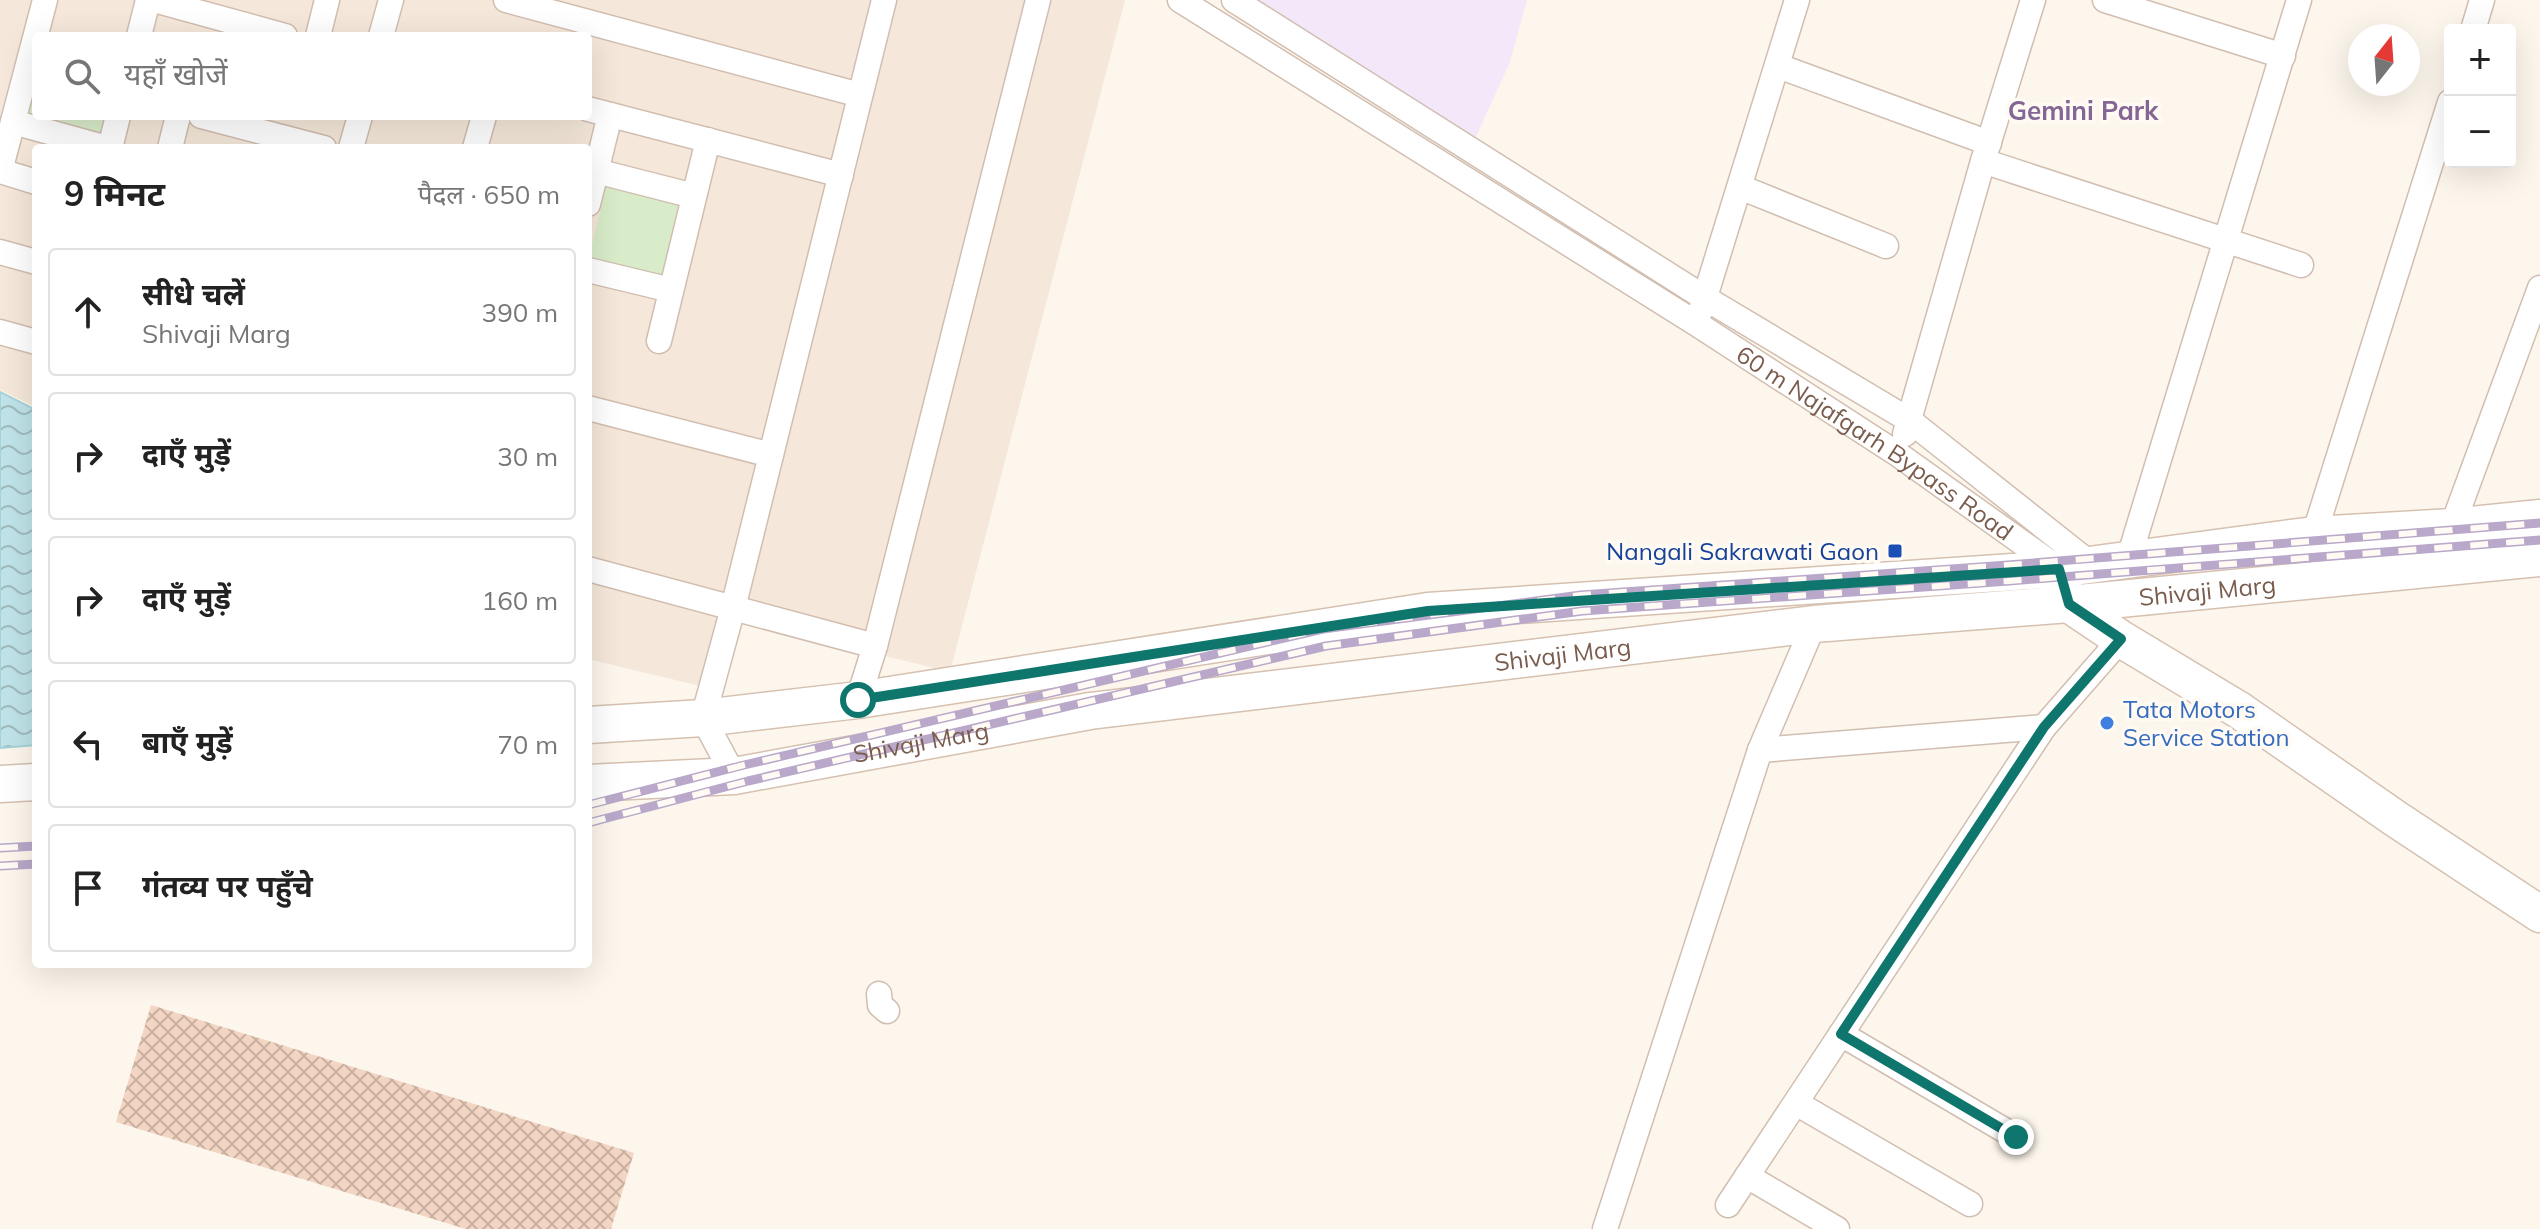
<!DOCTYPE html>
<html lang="hi">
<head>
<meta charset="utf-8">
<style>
  body { margin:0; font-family:Mulish,"Noto Sans Devanagari",sans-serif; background:#f6f6f6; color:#222 }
  .controls { position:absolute; right:24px; top:24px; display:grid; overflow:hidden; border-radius:8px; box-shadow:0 8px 32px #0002 }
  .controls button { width:72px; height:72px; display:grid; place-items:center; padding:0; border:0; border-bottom:2px solid #e0e0e0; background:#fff; color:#222; font:40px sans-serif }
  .compass { position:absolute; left:2348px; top:24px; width:72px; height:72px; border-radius:50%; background:#fff; box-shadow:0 8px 32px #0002; rotate:17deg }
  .stop { position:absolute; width:24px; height:24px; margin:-18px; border:6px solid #0f766e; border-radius:50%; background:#fff }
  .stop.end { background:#0f766e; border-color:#fff; box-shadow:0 2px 8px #0008 }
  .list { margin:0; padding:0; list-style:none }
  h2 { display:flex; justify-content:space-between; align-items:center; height:104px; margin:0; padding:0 32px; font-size:34px }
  h2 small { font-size:26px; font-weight:400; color:#767676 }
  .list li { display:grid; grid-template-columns:52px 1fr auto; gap:24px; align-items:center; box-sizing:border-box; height:128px; margin:0 16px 16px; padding:0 16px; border:2px solid #e0e0e0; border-radius:8px }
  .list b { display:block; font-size:30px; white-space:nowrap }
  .list p { margin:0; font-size:26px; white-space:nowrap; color:#767676 }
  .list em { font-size:26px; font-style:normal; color:#767676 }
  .icon { flex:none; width:44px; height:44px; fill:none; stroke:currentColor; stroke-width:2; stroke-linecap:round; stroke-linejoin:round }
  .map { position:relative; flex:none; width:2540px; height:1229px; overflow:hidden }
  .search { position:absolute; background:#fff; box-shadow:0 8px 32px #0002; left:32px; top:32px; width:560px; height:88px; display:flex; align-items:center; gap:20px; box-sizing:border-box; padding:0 28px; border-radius:8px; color:#767676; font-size:30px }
  .panel { position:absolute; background:#fff; box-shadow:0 8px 32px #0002; left:32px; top:144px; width:560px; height:824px; border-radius:8px }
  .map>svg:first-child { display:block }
</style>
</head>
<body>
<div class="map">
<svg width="2540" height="1229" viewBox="0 0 2540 1229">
  <defs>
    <pattern id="water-waves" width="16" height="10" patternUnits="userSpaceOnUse" patternTransform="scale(2)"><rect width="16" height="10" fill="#bfe3e8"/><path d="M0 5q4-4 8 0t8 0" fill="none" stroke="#a0bbbe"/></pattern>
    <pattern id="building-cross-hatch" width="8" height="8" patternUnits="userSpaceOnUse" patternTransform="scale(2)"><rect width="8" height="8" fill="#f3d5c3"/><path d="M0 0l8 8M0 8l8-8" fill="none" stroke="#cab0a1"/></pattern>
  </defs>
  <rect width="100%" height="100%" fill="#fdf6ec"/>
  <!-- residential -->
  <path fill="#f5e8da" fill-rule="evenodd" d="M0,0h1125l-175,672 -210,-52 -19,71 -133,-32v-511h-552v259l-36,-17zM36,36h552v80h-552z"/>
  <!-- education -->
  <path fill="#f3e8fa" d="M1253,0h274l-17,62 -35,77z"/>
  <!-- park -->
  <g fill="#d8ecc9">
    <path d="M36,81v35h76l-7,27 -80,-21z"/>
    <path d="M607,183l73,19 -20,79 -72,-19z"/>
  </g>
  <!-- water -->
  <path fill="url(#water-waves)" stroke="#a5d3da" stroke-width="2" d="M0,392l36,18v335l-36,3z"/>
  <!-- building -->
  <path fill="url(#building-cross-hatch)" d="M151,1005l483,148 -23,76h-145l-350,-107z"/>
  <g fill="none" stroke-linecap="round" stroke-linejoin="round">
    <defs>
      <g id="street">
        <path d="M154,0l131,36"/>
        <path d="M506,0l354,95"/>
        <path id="s1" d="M1180,0l517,324 202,131 160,114"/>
        <path d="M1234,0l471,298 204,122 183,145"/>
        <path d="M2105,0l178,56"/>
        <path d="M2473,30l9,-30"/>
        <path d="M139,36l9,-36"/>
        <path d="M318,36l9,-36"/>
        <path d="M381,36l10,-36"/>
        <path d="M1778,66l211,77"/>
        <path d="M588,109l253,66"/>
        <path d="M201,116l123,32"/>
        <path d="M13,122l94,26"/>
        <path d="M110,148l8,-32"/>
        <path d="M170,148l8,-32"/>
        <path d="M351,148l9,-32"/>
        <path d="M475,148l9,-32"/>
        <path d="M1983,161l318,104"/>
        <path d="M0,171l45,-171"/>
        <path d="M0,171l36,11"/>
        <path d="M596,171l98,25"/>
        <path d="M1740,187l146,59"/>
        <path d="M588,204l22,-89"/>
        <path d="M0,252l36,10"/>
        <path d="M588,270l83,20"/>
        <path d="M1701,310l96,-310"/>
        <path d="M0,332l36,10"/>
        <path d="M659,341l49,-201"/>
        <path d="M588,408l183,47"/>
        <path d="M1905,434l78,-273 50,-161"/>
        <path d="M2452,527l88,-239"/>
        <path d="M2314,535l136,-433"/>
        <path d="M2128,561l171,-561"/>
        <path d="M588,569l287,77"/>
        <path d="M858,700l17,-54 163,-646"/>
        <path d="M1760,750l284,-23"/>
        <path d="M734,776l-31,-58 30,-110 151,-608"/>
        <path d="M879,994l1,11 7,6"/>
        <path d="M1841,1034l175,103"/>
        <path d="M1796,1103l174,101"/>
        <path d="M1747,1176l90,53"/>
        <path d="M1728,1205l316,-478 77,-88"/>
        <path d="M1605,1229l155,-479 54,-126"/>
      </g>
      <g id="secondary">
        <path d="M2066,594l3,10 52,35 118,71 157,109 144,95"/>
        <path d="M588,725l115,-7 155,-18 570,-89 631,-42 255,-34 138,-8 88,-9"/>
        <path id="s2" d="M588,783l146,-7 356,-65 724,-87 255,-20 471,-46"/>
        <path d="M0,784l36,-2"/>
      </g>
    </defs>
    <!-- street casing -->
    <use href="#street" stroke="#d1beb0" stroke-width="27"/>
    <!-- secondary casing -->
    <use href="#secondary" stroke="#d6c0b0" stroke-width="39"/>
    <!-- street -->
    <use href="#street" stroke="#fff" stroke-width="24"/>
    <!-- secondary -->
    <use href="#secondary" stroke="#fff" stroke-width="36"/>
    <defs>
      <g id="rail">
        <path d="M588,805l156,-40 579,-136 258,-34 427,-30 532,-42"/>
        <path d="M588,823l160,-42 578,-135 256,-35 427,-30 531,-41"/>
        <path d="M0,848l36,-2"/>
        <path d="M0,866l36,-2"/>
      </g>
    </defs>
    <!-- rail casing -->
    <use href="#rail" stroke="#b9a8c9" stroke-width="9"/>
    <!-- rail -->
    <use href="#rail" stroke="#fffaf3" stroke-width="6" stroke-dasharray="18" stroke-linecap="butt"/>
  </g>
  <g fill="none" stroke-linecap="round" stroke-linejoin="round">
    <!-- route -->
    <path stroke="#0f766e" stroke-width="10" d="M858,700l570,-89 631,-42 10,35 52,35 -77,88 -203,307 175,103"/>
  </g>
  <!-- markers -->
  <rect fill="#1a4fb4" stroke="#fffaf3" stroke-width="3" x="1887" y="543" width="16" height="16" rx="4"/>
  <circle fill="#3f7fe0" stroke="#fffaf3" stroke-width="3" cx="2107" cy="723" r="8"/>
  <g text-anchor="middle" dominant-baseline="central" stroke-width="7" stroke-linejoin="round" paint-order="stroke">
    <!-- street labels -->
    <g font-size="24" fill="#7a5c4d" stroke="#fffaf3">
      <text stroke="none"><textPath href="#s1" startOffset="824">60 m Najafgarh Bypass Road</textPath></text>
      <text stroke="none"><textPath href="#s2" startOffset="1632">Shivaji Marg</textPath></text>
      <text stroke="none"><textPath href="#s2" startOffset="984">Shivaji Marg</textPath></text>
      <text stroke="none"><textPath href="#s2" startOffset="336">Shivaji Marg</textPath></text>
    </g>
    <!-- transit labels -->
    <g font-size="24" fill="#164399" stroke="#fffaf3" text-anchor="end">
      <text x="1879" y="551">Nangali Sakrawati Gaon</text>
    </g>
    <!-- shop labels -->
    <g font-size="24" fill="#366cbe" stroke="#fffaf3" text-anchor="start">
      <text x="2123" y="709">Tata Motors<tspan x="2123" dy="28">Service Station</tspan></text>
    </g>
    <!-- neighbourhood labels -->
    <g font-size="26" font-weight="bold" fill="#846695" stroke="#fffaf3">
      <text x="2083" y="110">Gemini Park</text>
    </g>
  </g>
</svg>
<div class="controls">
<button>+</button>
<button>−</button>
</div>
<svg class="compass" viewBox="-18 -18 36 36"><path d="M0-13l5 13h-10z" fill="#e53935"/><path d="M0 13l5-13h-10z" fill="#767676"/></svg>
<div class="stop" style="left:858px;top:700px"></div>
<div class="stop end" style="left:2016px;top:1137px"></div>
<div class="search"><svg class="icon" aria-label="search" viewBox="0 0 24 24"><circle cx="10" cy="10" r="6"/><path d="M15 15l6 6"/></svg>यहाँ खोजें</div>
<section class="panel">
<h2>9 मिनट<small>पैदल · 650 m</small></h2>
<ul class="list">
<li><svg class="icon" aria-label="ahead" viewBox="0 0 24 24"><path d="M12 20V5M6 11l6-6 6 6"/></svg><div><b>सीधे चलें</b><p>Shivaji Marg</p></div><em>390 m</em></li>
<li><svg class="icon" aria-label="right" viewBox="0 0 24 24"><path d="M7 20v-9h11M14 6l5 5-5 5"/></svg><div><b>दाएँ मुड़ें</b></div><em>30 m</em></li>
<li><svg class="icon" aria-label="right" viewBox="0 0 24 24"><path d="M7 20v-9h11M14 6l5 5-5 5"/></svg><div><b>दाएँ मुड़ें</b></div><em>160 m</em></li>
<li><svg class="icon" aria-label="left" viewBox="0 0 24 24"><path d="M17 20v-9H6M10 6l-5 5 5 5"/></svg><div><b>बाएँ मुड़ें</b></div><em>70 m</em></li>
<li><svg class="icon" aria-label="arrive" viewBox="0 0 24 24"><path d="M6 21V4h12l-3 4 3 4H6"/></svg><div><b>गंतव्य पर पहुँचे</b></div></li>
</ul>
</section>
</div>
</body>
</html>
